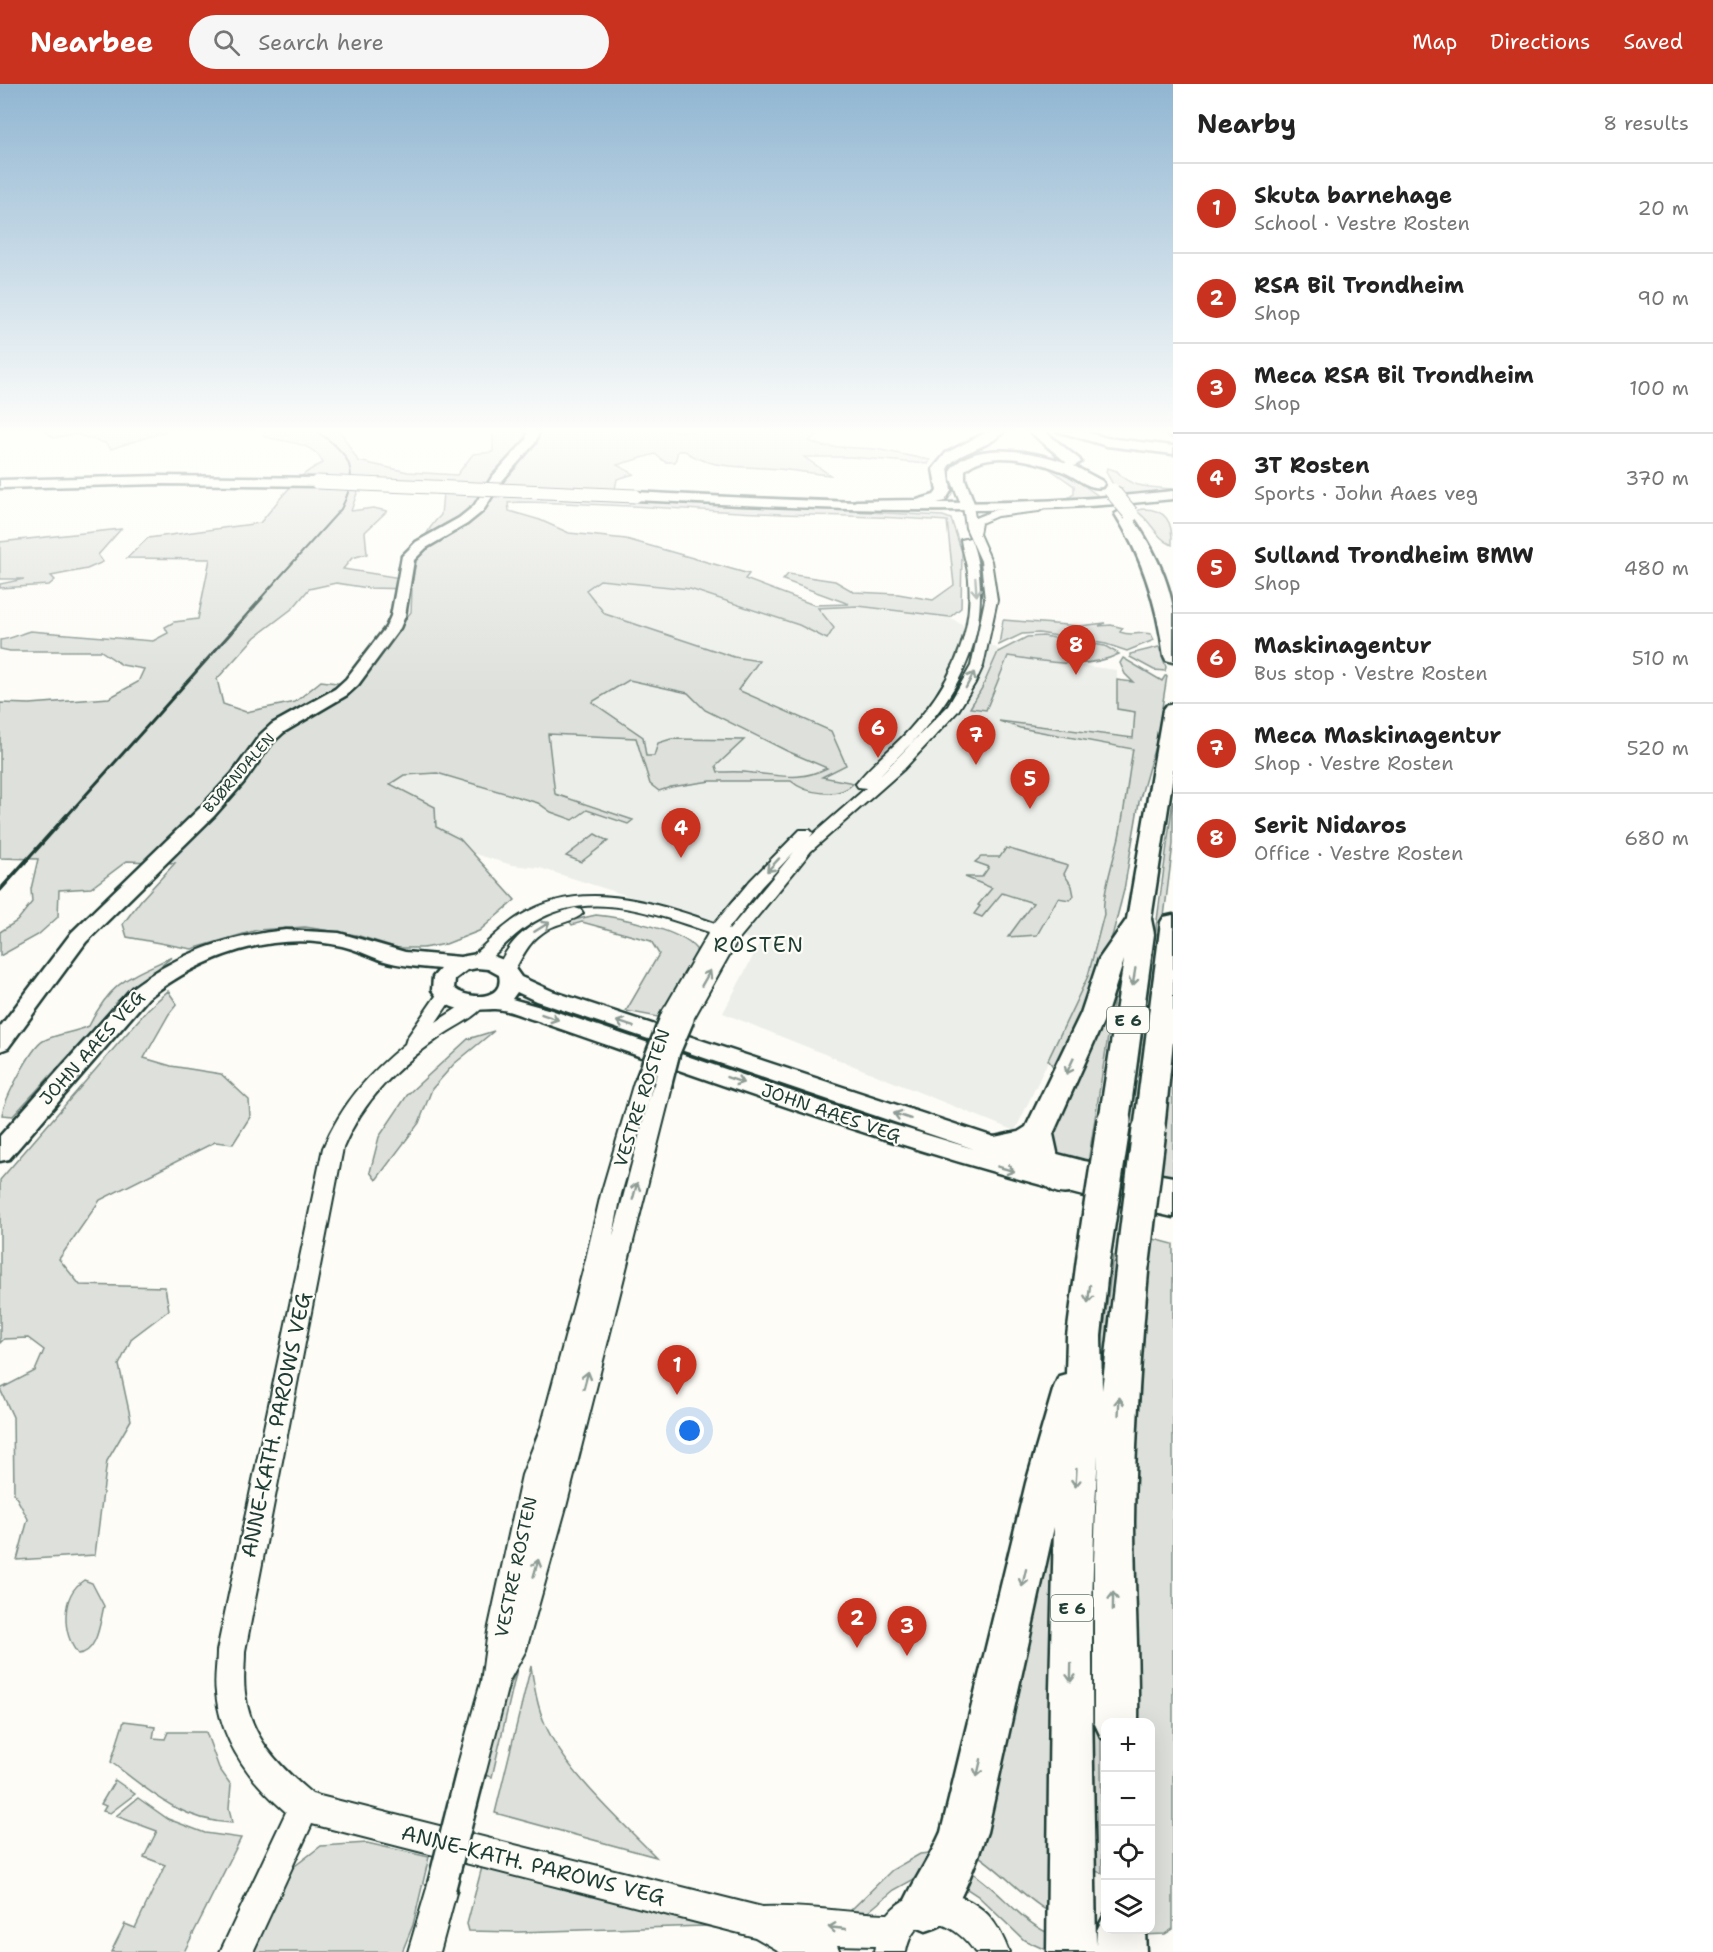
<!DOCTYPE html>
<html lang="en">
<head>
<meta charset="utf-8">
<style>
  body { margin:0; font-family:"Shantell Sans",sans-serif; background:#f6f6f6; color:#222 }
  .controls { position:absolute; right:18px; bottom:18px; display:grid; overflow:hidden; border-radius:12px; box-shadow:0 6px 24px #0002 }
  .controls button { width:54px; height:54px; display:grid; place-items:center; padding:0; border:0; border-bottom:2px solid #e0e0e0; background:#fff; color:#222; font:30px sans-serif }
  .you { position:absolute; left:690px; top:1347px; width:21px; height:21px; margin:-15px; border:4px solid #fff; border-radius:50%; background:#1a73e8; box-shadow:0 0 0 9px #1a73e833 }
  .badge { display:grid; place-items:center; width:39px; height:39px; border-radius:50%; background:#c8321e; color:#fff; font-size:20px; font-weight:700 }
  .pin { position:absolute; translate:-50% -50px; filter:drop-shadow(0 2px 3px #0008) }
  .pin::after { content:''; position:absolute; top:32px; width:21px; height:18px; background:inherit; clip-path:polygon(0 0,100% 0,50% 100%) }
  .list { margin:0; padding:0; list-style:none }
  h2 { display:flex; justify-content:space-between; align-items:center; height:78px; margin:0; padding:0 24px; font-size:26px }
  h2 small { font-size:20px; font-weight:400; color:#767676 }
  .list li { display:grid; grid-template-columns:39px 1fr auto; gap:18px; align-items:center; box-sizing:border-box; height:90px; padding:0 24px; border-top:2px solid #e0e0e0 }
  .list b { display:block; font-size:22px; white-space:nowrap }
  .list p { margin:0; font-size:20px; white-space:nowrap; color:#767676 }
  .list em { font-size:20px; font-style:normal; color:#767676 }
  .icon { flex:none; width:33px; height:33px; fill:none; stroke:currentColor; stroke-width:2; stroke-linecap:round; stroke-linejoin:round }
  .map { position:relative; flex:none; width:1173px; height:1868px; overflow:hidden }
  header { display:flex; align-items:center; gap:36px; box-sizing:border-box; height:84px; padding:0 30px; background:#c8321e; color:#fff }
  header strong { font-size:28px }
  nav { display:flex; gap:33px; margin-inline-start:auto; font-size:21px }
  .search { width:420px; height:54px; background:#f6f6f6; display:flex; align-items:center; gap:15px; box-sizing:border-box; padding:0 21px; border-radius:33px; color:#767676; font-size:22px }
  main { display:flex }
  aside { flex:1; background:#fff }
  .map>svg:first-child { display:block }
</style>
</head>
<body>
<header>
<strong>Nearbee</strong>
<div class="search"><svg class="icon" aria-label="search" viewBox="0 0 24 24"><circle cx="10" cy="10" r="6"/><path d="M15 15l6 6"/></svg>Search here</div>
<nav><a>Map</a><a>Directions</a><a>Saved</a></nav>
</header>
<main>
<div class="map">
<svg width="1173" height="1868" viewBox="0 0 1173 1868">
  <rect width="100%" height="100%" fill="#fdfcf7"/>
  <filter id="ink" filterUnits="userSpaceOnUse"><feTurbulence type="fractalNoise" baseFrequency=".0167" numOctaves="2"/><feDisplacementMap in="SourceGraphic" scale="12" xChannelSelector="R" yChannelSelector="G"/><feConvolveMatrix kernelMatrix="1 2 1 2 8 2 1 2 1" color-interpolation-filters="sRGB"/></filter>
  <g filter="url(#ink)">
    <!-- built -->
    <path fill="#eceee9" d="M600,496l90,9 110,36 27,14 -10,-31 41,-2 92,11 58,39 109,14v39l18,3 -13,192 -107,227 -292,-118 37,-70 -84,-32 -136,-43 -28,-3 -37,-11 -15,-15 -24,-12 -1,-21 -46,-21 15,-10 33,-2 101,30 13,9 36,-2 45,10 -77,-26 -7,-60 88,4 14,46 -7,-47 -51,-35 37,-22 59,13 17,17 82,41 49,20 -5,-40 -93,-41 21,-29 -25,-4 -129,-43 -19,-24z"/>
    <!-- green -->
    <g fill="#dde0db" stroke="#7e8e88" stroke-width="1.5" fill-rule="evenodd">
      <path d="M45,347h121l-55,18 -6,-6 -30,-9 -21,4z"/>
      <path d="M266,347h74l18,30 50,11 49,3 16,-21 20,-2v-21h329l-13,10 13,5 54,3 54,11 -2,4 -77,-7h-47l26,18c-22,-2 -43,-6 -65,-7 -27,-2 -58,0 -80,-17h-7l-3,11h-10l-10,-8 -38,11 17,9 -17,5 -4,20 330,17 8,3 11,33 -1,56 -11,9 -92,-11 -40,2 16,20 -7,11 -28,-14 -109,-36 -90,-9 -14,10 19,24 129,43 25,4 -21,29 93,41 15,34 -24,12 32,6c-15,16 -48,11 -63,-2h-80l-40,6 -12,4 -9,-7 -14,-46 -88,-4 7,60 78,26 -5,4 -41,-14 -14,10 -22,-8 -13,-9 -101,-30 -33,2 -14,9 45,23 1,20 24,12 55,61 -36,31 -33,13 -23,4h-25l-42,-13 -51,-8 -48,3 -65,19 -65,-12 -4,-13 18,-24 34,-37 -48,-2 -36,27 -32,2 -1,27 -20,18 -38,21v-24l17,-11 15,-19 -1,-13 7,-30 -38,-1v-155l30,1 79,-6 29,-16 6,-13 -22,-4 -21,-14h-91l-10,-2v-9c12,-1 19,-6 30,-9l123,10 15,-8 -3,-6 9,-5 24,-3 12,-60 -83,-1 21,-20 112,-15c19,-22 36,-49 63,-60 -10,-23 -40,-20 -60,-27zM361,397l82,12 -2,22c-18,17 -25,40 -28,65l-70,-11 9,-11 15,-4 -2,-22 22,-21 -14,-3 -22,3zM519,418c80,1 160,7 241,11 62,3 124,3 187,8l7,64 -21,15 -35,-6 -44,-2 -19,-11 -47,-7 -5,6 66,24 -35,1 -69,-26 4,-5 -123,-35 -57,-6 -29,-13 -31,-9 -1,-8zM336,499l32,5 44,1 -1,23 -58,73 -32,-4 -26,21 -49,10 -23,-8 -6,-25 38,-42 38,-29 16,-19zM629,596l59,13 17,17 82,41 40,17c-29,14 -44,7 -75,5 -11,-2 -23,-1 -34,-1l-2,-6 28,-26 -73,-1 -13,4 -4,13h-8l-3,-19 -51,-35z"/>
      <path d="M1047,383l21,7 29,21v4l-34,2 11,-7v-8z"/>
      <path d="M1107,384l10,3c13,18 35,16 56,18v4l-40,4 -12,-4 1,-5 -8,-2 -8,-14z"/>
      <path d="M1143,425c23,0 30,13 29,36 -17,-7 -21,-26 -36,-34z"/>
      <path d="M121,445l-23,26 5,7 -16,7 -36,7 4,4 -6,5 -49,3v-4l24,-5h-24v-37z"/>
      <path d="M1003,536l77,6 25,-3 -6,3 12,-1 12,3 -3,4c13,5 21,-1 31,2l3,6 -27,11 -21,-7 -67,-11 -17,1 -23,11z"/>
      <path d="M1043,552l62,10 14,8c-34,17 -74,7 -111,2l-22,54 -16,-2 12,-20 16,-36 29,-15z"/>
      <path d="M1159,563l7,20 -1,4 -11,-1 -24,-13v-3z"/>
      <path d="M1123,574l39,23 3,-5h2l-10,63 -18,63 -15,88 -11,43 -16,49 -38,92 -11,-14 40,-84 16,-62c-3,-16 11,-59 15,-77 6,-29 9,-59 14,-88l-113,-21 -21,-7 134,17 2,-26 -18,-3v-29l16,2 -8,-8 -5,-11z"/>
      <path d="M1173,716v44l-35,283 -8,-3z"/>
      <path d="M595,750l13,7 -27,21 -15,-6z"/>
      <path d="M1006,764l62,18 -4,8 8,12 2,10 -4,4 -12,-2 -21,37 -29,2 25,-34 -31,-10 -20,24 -8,-3 6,-8 -2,-1 14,-17 -27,-11h17l7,-10 -14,-5 6,-5h19z"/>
      <path d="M596,831c24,2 85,15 100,34l1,8 -39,60 -32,-6 33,-57 -8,-13 -69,-19 -10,3 -3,-4z"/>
      <path d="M172,873l-56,45 -6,9 -97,105 -11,-1c2,-15 29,-67 41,-74 15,-8 31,-8 46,-15 22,-45 40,-49 83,-69z"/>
      <path d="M1120,877l-33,208 -34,-10 -9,-21z"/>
      <path d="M168,907l9,13 -8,10 -25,44 27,8 50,8 28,26 1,17 -17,27 -18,-2 -115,58 -41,59 21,26 85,2 4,23 -37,28 -13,27 12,55 -24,41 -12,94 -78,5 11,-41 -14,-26 -1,-76 -13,-28 35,-18 9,-21 -16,-12 -24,1 -4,4v-163l148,-171z"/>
      <path d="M1173,932v161l-11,-1 1,-62z"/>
      <path d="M494,947l-40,33 -22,25 -13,34 -43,57 -6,-8 9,-35 29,-43 60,-55z"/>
      <path d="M1150,1154l23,6v685l-8,5 -25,1v-5h10v-208h-18l-4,-108 3,-159z"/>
      <path d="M1113,1172l8,2 -22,247 3,368 -14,-4v-367l11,-134z"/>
      <path d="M1060,1372l-9,457c-29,-16 -49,-43 -77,-60z"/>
      <path d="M84,1496l8,3 12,23c-4,15 -6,47 -26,48 -16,-21 -18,-58 6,-74z"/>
      <path d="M531,1582c3,19 6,40 14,58 20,47 75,96 111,133l-161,-44z"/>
      <path d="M517,1585l-25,108 -9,-3 20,-71z"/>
      <path d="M124,1637l24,3v2l7,1 -2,11 12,1 3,-7h38l13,36 12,17 -2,23 3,15c-51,-2 -83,-32 -121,-61z"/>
      <path d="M115,1696l20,14 -25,19 -7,-2 3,-5 -5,-2z"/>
      <path d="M138,1714l30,21 37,14 36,5 -57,114h-73l14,-28 10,4 30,-63 -21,-8 13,-26 -41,-15z"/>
      <path d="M367,1759l62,14 -16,68 -11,27h-148l37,-83 30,-23z"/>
      <path d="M929,1769l7,3 -18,21 -24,13 -32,27 -13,-5 43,-42 28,-16z"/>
      <path d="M482,1783l241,62 -19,-3 -185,6 -50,-1 -2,-7z"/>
      <path d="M968,1786c30,18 49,48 80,63v18l-24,-11 -46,-44 -17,-11z"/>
    </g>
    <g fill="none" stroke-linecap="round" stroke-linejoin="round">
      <defs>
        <g id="minor">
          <path d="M968,419l5,3 2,12 20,-8 44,-5 5,3 -5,3 -42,5 -16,7 -2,11 12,27 6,39 -14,66 -8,17 -17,28 -54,58 -93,82 -16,20 -58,70 -46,82h-12l-2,-6h-12l-3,-4 47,-81c-57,-19 -121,-44 -177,-9 -18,11 -33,28 -49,42h-12l-3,-4 3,-4c16,-14 31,-30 49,-41 62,-38 132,-14 195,7l35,-42 50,-51h10l3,3 -3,4 56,-49 -8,-1 -2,-3c15,-20 37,-36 54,-55 38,-42 64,-91 59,-149 -1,-13 -6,-27 -8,-40l9,-2c7,15 10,37 10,54 1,79 -46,131 -100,183l68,-69 23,-40 14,-66 -4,-39 -15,-33 -3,-22zM794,768l-65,78 -1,-1 33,-42z"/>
          <path d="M575,824l6,2 2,3c-7,8 -25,10 -35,16 -21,13 -24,26 -36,45h-12l-3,-4c14,-36 42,-53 78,-62z"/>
          <path d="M446,904l6,2 3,4 -19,28 34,-22h12l3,4c-9,14 -32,23 -45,33 -43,30 -77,63 -97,111l-98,503c0,14 -2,28 0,42 5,44 34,73 67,101l450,113c42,-2 84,6 126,7 26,-31 72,-27 100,1 10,11 16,24 21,37h-34c-19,-29 -60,-48 -69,0h-32l1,-6 -38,-1 3,7h-59l-26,-15 -443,-113 -59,128h-33l66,-140c-36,-31 -65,-70 -70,-119 -2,-14 1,-28 1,-42l106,-503c19,-44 45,-74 82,-104l2,-6 33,-48z"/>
          <path d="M644,991l7,2 3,5 -33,112 -8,42 39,-149 3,-5 7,-2 7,2 3,5 -106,420 -40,143 -17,31 -23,90 -4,11 -11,4 -11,-4 -4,-11 25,-89 7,-51 34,-156 19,-48 44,-164 16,-69 33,-112 3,-5z"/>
          <path d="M441,1789l11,5 5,11 -17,63h-32l22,-74z"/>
        </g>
        <g id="major">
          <path d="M528,347h11l-4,12 -34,39 -18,29 -16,13 -41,24 -12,12 -9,56 -5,12 -42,57 -11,10 -63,37 -12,11 -28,39 -30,34 -128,126 -78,106 -8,3v-24l72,-95 128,-124 32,-34 28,-39 12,-11 63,-35 11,-10 40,-52 5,-11 11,-60 14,-14 43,-24 15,-12 18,-29 34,-37z"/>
          <path d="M1160,347h13v6z"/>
          <path d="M160,392l157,2 6,4 -6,4 -157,-2 -160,4v-8z"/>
          <path d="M1173,407v8c-178,19 -359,10 -538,1l-6,-4 6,-4c179,10 360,19 538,-1z"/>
          <path d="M286,846l53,3 66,19 55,5 17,-3 16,2 18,7 10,14 31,14 448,148 84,22 89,16v20l-8,-2 8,2v20c-219,-47 -427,-124 -638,-197 -12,-3 -30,-12 -42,-11 -24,1 -45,5 -61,-19l1,-13 7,-8c-20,-2 -40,-3 -59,-9 -13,-5 -26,-11 -39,-14 -70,-16 -140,10 -194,52l-139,161 -9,2v-25l132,-148c47,-35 96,-52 154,-58zM477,884l11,1 11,6c6,26 -32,25 -45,13l1,-9 12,-9zM517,908l19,9 438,148 -110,-33 -313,-106 -39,-11z"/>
        </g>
        <g id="highway">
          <path d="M989,347h15c-15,18 -42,18 -56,36l3,24 -6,10 -28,7 -61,1 -7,-4 7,-4 61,-1 17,-5 3,-4 -4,-22 13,-16z"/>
          <path d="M1029,347h15l35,28 2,3 -7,4 28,15 2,3 -2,3c-13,3 -26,-10 -38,-15 -27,-11 -75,-24 -99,-2v9l10,27 -7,4 -5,-1 -12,-30v-10c24,-30 85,-17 116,-6z"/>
          <path d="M1057,347h24l26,7 66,8v8l-66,-8z"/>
          <path d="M1123,425l5,2c20,28 40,64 45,98 0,17 0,36 0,53l-7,-2 -2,-4c-7,-51 -21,-98 -49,-142z"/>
          <path d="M1173,620v71l-22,144 3,15 -25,187 -5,7 -10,4 -10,-4 -5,-7 25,-161 -17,53 -54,121 5,23 19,27 -4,8c-25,8 -40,-19 -47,-40l-30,6 -11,-3 -4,-8 4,-8 33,-7 8,-5 55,-114 18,-54 28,-40 36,-209 3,-4z"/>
          <path d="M1173,831v126l-9,89 -5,8 -10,3 -10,-3 -5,-8 27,-208 3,-5z"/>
          <path d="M1094,1154l12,4 4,9 -9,85 1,54 15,-129 4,-9 12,-4 12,4 4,9c-8,87 -14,173 -15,260 0,67 5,135 4,201h-32v18l-5,-3 -7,-15v-160l4,-108c-11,163 -4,327 -2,491l1,-15 9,-18v18h39l1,22h-99l3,-263 4,-162 -67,305c-9,24 -26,74 -43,91 -4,4 -13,6 -18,8l-17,-7 -7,-17c11,-26 28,-49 39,-75l85,-349 28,-96 5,-11 7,-2 1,-38 11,-85 4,-9z"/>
        </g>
      </defs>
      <!-- minor casing -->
      <use href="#minor" stroke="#1f3d34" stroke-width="4"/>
      <!-- major casing -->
      <use href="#major" stroke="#1f3d34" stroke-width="5"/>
      <!-- highway casing -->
      <use href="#highway" stroke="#1f3d34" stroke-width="5"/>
      <!-- minor -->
      <use href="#minor" fill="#fdfcf7" fill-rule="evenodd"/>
      <!-- major -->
      <use href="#major" fill="#fdfcf7" fill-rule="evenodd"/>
      <!-- highway -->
      <use href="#highway" fill="#fdfcf7" fill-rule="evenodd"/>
      <!-- rail-far2 -->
      <path stroke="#1f3d34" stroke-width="2" d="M260,515l81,-90c20,-38 9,-56 -25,-78"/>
      <!-- rail-far1 -->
      <path stroke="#1f3d34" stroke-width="3" d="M66,733l196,-219"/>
      <!-- rail -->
      <path stroke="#1f3d34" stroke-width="4" d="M0,806l67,-75"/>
      <defs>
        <g id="minor-bridge-far1">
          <path d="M644,998l27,-69"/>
          <path d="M662,1003l9,-35 14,-33"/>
        </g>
        <path id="minor-bridge" d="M441,1805l30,-118"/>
        <path id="major-bridge" d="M317,398l318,14"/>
        <path id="highway-bridge-far1" d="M1112,407l19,23"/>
        <g id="highway-bridge">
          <path d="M1094,1167l20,-130"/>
          <path d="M1133,1177l16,-131"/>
        </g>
      </defs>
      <!-- minor-bridge-far1 casing -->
      <use href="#minor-bridge-far1" stroke="#1f3d34" stroke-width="22" stroke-linecap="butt"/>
      <!-- minor-bridge casing -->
      <use href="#minor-bridge" stroke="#1f3d34" stroke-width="33" stroke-linecap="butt"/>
      <!-- major-bridge casing -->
      <use href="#major-bridge" stroke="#1f3d34" stroke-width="15" stroke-linecap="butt"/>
      <!-- highway-bridge-far1 casing -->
      <use href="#highway-bridge-far1" stroke="#1f3d34" stroke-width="17" stroke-linecap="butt"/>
      <!-- highway-bridge casing -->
      <use href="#highway-bridge" stroke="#1f3d34" stroke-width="38" stroke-linecap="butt"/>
      <!-- minor-bridge-far1 -->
      <use href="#minor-bridge-far1" stroke="#fdfcf7" stroke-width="17"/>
      <!-- minor-bridge -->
      <use href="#minor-bridge" stroke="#fdfcf7" stroke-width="28"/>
      <!-- major-bridge -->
      <use href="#major-bridge" stroke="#fdfcf7" stroke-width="13"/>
      <!-- highway-bridge-far1 -->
      <use href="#highway-bridge-far1" stroke="#fdfcf7" stroke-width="15"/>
      <!-- highway-bridge -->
      <use href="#highway-bridge" stroke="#fdfcf7" stroke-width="33"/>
    </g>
    <!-- one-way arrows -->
    <defs><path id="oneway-shaft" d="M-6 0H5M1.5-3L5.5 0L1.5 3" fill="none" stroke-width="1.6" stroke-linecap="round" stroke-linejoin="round" transform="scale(1.5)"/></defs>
    <g stroke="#8e9c96">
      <use href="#oneway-shaft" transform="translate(976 503) rotate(86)"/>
      <use href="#oneway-shaft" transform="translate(970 596) rotate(-62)"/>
      <use href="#oneway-shaft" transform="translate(773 781) rotate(133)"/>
      <use href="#oneway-shaft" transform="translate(542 843) rotate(-32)"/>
      <use href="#oneway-shaft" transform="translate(1134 893) rotate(99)"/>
      <use href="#oneway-shaft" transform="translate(706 894) rotate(-60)"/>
      <use href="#oneway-shaft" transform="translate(550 933) rotate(19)"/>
      <use href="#oneway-shaft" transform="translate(625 940) rotate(-162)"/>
      <use href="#oneway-shaft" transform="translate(1070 982) rotate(115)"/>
      <use href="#oneway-shaft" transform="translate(735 996) rotate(19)"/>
      <use href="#oneway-shaft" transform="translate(902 1032) rotate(-162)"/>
      <use href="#oneway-shaft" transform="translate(1006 1085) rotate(16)"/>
      <use href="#oneway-shaft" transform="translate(635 1107) rotate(-75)"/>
      <use href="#oneway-shaft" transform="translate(1089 1210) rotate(97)"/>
      <use href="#oneway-shaft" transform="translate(586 1296) rotate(-75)"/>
      <use href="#oneway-shaft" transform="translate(1119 1322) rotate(-87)"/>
      <use href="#oneway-shaft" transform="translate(1076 1394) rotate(93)"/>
      <use href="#oneway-shaft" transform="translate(536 1484) rotate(-74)"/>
      <use href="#oneway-shaft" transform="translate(1024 1494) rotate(103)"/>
      <use href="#oneway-shaft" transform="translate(1113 1517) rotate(-89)"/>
      <use href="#oneway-shaft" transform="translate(1071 1589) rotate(91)"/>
      <use href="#oneway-shaft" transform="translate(979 1684) rotate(103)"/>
      <use href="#oneway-shaft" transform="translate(837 1844) rotate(-174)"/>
    </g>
  </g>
  <!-- sky -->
  <linearGradient id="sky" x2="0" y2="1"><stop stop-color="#91b6d2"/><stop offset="0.57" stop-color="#fefefb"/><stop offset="1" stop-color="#fefefb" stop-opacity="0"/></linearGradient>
  <rect width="1173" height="609" fill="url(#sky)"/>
  <g text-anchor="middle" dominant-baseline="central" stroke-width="4.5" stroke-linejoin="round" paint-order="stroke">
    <!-- far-street labels -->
    <g font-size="15" fill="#1f3d34" stroke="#fdfcf7">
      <text transform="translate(239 689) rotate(-49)">BJØRNDALEN</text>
    </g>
    <!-- shield labels -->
    <g fill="#fdfcf7" stroke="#62766e" stroke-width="1.5">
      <rect x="1107" y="923" width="42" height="26" rx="4.5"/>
      <rect x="1051" y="1511" width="42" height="26" rx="4.5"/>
    </g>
    <g font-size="16" font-weight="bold" fill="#1f3d34">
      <text x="1128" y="936">E 6</text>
      <text x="1072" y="1524">E 6</text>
    </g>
    <!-- street labels -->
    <g font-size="18" fill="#1f3d34" stroke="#fdfcf7">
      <text transform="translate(92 964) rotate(-48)">JOHN AAES VEG</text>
      <text transform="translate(642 1014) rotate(-72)">VESTRE ROSTEN</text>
      <text transform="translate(831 1029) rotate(19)">JOHN AAES VEG</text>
      <text transform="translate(516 1483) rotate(-78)">VESTRE ROSTEN</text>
    </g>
    <!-- quarter labels -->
    <g font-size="21" letter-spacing="1.5" fill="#1f3d34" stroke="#fdfcf7">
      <text x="759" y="861">ROSTEN</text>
    </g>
    <!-- near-street labels -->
    <g font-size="21" fill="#1f3d34" stroke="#fdfcf7">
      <text transform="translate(276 1341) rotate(-78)">ANNE-KATH. PAROWS VEG</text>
      <text transform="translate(533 1781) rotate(14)">ANNE-KATH. PAROWS VEG</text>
    </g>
  </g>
</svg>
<div class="controls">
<button>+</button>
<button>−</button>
<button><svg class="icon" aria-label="locate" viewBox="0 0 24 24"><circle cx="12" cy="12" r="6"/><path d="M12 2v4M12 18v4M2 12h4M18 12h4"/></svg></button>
<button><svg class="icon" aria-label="layers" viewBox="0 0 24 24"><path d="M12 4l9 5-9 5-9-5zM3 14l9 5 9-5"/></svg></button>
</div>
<div class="you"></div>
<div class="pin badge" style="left:677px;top:1311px">1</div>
<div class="pin badge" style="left:857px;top:1564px">2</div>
<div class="pin badge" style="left:907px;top:1572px">3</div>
<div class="pin badge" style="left:681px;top:774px">4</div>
<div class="pin badge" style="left:1030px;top:725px">5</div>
<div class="pin badge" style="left:878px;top:674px">6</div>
<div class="pin badge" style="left:976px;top:681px">7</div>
<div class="pin badge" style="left:1076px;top:591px">8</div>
</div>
<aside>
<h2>Nearby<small>8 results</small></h2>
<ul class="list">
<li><span class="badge">1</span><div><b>Skuta barnehage</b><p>School · Vestre Rosten</p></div><em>20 m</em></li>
<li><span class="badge">2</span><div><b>RSA Bil Trondheim</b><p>Shop</p></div><em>90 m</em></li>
<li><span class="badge">3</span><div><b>Meca RSA Bil Trondheim</b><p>Shop</p></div><em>100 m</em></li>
<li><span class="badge">4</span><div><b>3T Rosten</b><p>Sports · John Aaes veg</p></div><em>370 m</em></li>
<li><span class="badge">5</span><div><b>Sulland Trondheim BMW</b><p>Shop</p></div><em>480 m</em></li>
<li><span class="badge">6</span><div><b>Maskinagentur</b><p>Bus stop · Vestre Rosten</p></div><em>510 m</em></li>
<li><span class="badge">7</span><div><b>Meca Maskinagentur</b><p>Shop · Vestre Rosten</p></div><em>520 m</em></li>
<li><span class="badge">8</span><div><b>Serit Nidaros</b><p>Office · Vestre Rosten</p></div><em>680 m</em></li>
</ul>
</aside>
</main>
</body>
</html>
